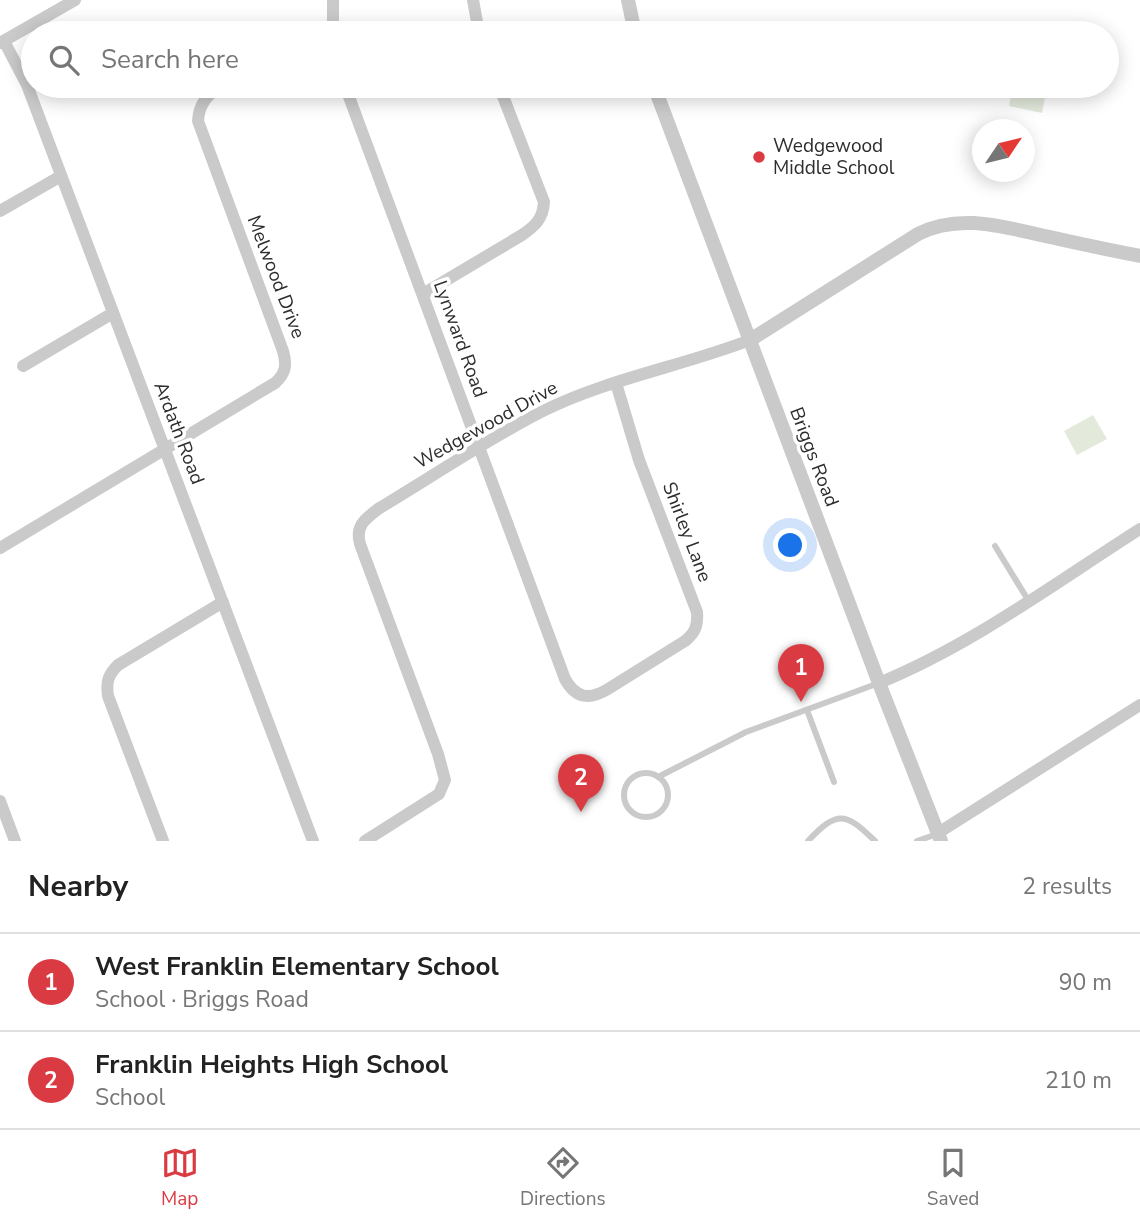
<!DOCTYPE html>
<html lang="en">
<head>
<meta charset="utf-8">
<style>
  body { margin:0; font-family:"Nunito Sans",sans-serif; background:#f6f6f6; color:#222 }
  .compass { position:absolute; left:972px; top:119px; width:63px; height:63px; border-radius:50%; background:#fff; box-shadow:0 4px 18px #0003; rotate:55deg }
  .you { position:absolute; left:791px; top:546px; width:24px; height:24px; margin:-18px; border:5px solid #fff; border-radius:50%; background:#1a73e8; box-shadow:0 0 0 10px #1a73e833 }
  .badge { display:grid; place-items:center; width:46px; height:46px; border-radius:50%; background:#da3a41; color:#fff; font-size:23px; font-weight:700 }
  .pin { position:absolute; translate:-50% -58px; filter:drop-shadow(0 2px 4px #0008) }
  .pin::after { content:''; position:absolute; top:37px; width:24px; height:21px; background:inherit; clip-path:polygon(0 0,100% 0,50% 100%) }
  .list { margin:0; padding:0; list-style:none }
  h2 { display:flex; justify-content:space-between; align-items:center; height:91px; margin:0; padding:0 28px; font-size:30px }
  h2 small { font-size:23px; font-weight:400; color:#767676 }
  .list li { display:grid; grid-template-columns:46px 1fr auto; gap:21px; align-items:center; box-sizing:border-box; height:98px; padding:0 28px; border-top:2px solid #e0e0e0 }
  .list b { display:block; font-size:26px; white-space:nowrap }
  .list p { margin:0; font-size:23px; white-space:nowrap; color:#767676 }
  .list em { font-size:23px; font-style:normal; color:#767676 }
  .icon { flex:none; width:38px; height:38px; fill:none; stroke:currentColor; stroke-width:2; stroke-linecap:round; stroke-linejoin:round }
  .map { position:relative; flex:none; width:1140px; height:841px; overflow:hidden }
  .search { position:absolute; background:#fff; box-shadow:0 4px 18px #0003; left:21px; right:21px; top:21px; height:77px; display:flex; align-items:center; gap:18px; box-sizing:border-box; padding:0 24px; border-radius:38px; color:#767676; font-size:26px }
  .sheet { height:287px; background:#fff }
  nav { display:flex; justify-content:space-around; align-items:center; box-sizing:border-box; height:98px; border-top:2px solid #e0e0e0; background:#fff; font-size:19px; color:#767676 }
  nav a { display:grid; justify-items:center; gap:4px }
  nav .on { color:#da3a41 }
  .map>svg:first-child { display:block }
</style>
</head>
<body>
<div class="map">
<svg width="1140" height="841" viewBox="0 0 1140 841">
  <rect width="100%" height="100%" fill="#fff"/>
  <!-- green -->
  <g fill="#e3eadc">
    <path d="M1013,86h34l-5,27 -33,-7z"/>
    <path d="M1093,415l14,24 -30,16 -13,-24z"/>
  </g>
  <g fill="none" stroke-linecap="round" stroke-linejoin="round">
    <!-- service -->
    <g stroke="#cacaca" stroke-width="6">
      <path d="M995,546l33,54"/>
      <path d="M807,710l27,72"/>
      <circle cx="646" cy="795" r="22"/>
      <path d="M658,777l88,-45 133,-49"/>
      <path d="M808,841c30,-32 38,-28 67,0"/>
      <path d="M917,841l20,-7"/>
    </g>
    <!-- minor -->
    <g stroke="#cacaca" stroke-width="12">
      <path d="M473,0l6,33"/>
      <path d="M333,33v-33"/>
      <path d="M4,41l23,44 286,756"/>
      <path d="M0,43l75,-43"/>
      <path d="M345,86l220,593c11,20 25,21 43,10l77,-48c10,-8 13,-15 12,-29l-58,-152 -23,-77"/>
      <path d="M0,211l61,-35"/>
      <path d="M423,294l99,-59c13,-9 21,-16 22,-33l-45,-116"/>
      <path d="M23,366l90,-53"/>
      <path d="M0,548l275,-165c11,-10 12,-18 8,-32l-85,-230c1,-17 9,-26 23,-35"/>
      <path d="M879,683c93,-38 176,-100 261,-154"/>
      <path d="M0,801l15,40"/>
      <path d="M938,833l202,-128"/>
      <path d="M163,841l-55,-145c-2,-14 0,-21 10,-31l105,-63"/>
      <path d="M365,841l74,-47 6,-14 -7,-26 -78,-210c-5,-18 5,-25 18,-35 55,-33 108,-69 165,-98 64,-32 140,-45 207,-71"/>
    </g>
    <!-- tertiary -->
    <g stroke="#cacaca" stroke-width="14">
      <path d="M628,0l7,33"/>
      <path d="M654,86l225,597 62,158"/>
      <path d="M750,340l168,-106c43,-22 88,-6 132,3 30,7 60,13 90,19"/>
    </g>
  </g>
  <!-- markers -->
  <circle fill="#da3a41" stroke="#fff" stroke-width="2.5" cx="759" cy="157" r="7"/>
  <g text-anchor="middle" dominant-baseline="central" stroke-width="7" stroke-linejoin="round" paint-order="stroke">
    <!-- poi labels -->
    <g font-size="19" fill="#2d2d2d" stroke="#fff" text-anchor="start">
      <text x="773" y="146">Wedgewood<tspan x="773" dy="22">Middle School</tspan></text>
    </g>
    <!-- street labels -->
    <g font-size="19" fill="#2d2d2d" stroke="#fff">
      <text transform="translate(276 277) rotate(69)">Melwood Drive</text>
      <text transform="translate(460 339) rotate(70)">Lynward Road</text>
      <text transform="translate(486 425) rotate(-29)">Wedgewood Drive</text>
      <text transform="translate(179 433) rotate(69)">Ardath Road</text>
      <text transform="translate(814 457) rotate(69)">Briggs Road</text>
      <text transform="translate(687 532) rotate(69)">Shirley Lane</text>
    </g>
  </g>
</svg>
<svg class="compass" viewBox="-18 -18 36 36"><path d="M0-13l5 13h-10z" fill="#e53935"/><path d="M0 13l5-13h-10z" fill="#767676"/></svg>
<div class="you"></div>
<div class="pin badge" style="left:801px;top:702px">1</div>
<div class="pin badge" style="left:581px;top:812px">2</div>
<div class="search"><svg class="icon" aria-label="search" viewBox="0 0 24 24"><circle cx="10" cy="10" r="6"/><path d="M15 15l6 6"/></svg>Search here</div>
</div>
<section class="sheet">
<h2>Nearby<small>2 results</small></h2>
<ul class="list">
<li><span class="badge">1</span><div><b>West Franklin Elementary School</b><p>School · Briggs Road</p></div><em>90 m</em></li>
<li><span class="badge">2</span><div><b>Franklin Heights High School</b><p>School</p></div><em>210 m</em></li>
</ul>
</section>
<nav>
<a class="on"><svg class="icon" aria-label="map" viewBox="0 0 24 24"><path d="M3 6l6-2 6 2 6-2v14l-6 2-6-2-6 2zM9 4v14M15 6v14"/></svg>Map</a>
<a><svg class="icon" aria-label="directions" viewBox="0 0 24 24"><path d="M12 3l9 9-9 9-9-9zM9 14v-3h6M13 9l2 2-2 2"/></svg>Directions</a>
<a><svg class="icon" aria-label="saved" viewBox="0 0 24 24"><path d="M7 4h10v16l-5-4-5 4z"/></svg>Saved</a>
</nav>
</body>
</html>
